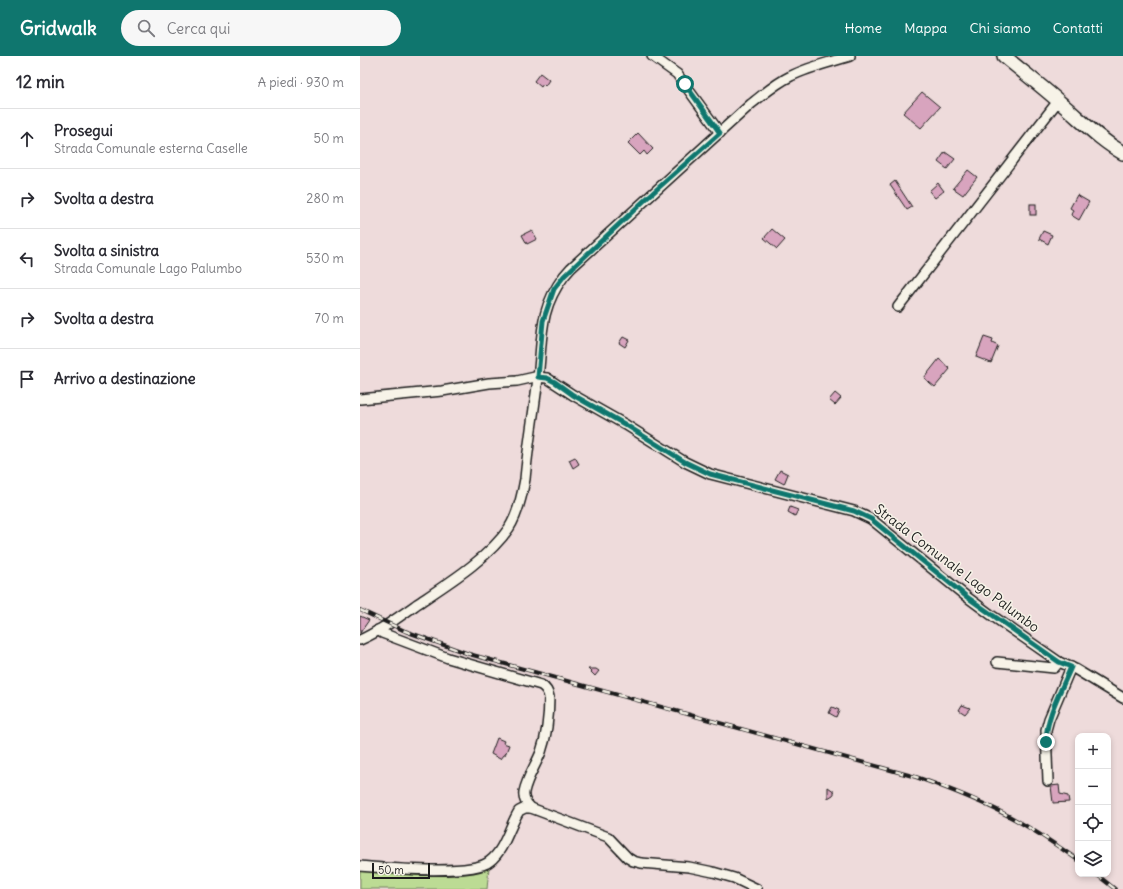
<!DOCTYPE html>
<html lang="it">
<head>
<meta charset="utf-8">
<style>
  body { margin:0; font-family:Delius,sans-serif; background:#f7f7f7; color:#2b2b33 }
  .controls { position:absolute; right:12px; bottom:12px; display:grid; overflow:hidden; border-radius:8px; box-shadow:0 2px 6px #0003 }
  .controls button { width:36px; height:36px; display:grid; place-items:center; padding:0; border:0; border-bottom:1px solid #e1e1e2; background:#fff; color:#2b2b33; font:20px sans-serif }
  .scale { position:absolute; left:12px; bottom:10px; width:58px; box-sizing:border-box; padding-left:4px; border:2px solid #1c1c1c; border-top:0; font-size:11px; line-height:14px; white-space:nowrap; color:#1c1c1c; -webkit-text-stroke:3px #f7f3e8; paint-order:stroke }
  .stop { position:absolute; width:12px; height:12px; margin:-9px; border:3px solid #0f766e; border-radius:50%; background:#fff }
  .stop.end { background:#0f766e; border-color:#fff; box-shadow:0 1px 4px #0008 }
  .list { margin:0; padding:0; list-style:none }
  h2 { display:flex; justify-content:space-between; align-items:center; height:52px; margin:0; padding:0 16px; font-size:17px }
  h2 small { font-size:13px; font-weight:400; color:#7c7c81 }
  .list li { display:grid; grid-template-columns:26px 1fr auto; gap:12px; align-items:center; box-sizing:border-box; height:60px; padding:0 16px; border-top:1px solid #e1e1e2 }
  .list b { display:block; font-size:15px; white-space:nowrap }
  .list p { margin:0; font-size:13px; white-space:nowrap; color:#7c7c81 }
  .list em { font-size:13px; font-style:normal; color:#7c7c81 }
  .icon { flex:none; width:22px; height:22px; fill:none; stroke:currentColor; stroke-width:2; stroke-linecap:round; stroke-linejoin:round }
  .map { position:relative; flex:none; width:763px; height:833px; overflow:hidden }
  header { display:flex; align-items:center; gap:24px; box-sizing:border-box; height:56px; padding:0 20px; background:#0f766e; color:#fff }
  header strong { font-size:19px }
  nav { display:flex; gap:22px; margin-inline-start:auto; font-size:14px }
  .search { width:280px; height:36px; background:#f7f7f7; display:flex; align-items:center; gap:10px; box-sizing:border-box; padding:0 14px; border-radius:22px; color:#7c7c81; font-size:15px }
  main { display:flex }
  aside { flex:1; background:#fff }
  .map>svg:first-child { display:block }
</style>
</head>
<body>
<header>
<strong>Gridwalk</strong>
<div class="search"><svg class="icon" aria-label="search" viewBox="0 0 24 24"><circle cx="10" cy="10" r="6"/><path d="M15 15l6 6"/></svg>Cerca qui</div>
<nav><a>Home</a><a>Mappa</a><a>Chi siamo</a><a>Contatti</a></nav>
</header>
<main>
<aside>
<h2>12 min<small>A piedi · 930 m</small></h2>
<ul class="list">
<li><svg class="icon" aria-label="ahead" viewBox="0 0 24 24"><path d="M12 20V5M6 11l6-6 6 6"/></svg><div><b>Prosegui</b><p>Strada Comunale esterna Caselle</p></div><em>50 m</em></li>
<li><svg class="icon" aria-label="right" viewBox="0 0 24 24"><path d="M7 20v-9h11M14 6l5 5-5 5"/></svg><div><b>Svolta a destra</b></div><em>280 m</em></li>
<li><svg class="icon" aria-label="left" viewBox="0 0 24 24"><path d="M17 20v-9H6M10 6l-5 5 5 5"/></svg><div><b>Svolta a sinistra</b><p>Strada Comunale Lago Palumbo</p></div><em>530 m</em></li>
<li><svg class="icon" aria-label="right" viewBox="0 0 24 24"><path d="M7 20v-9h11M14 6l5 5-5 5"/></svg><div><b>Svolta a destra</b></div><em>70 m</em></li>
<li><svg class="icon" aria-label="arrive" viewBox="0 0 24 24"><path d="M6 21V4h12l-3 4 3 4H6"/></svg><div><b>Arrivo a destinazione</b></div></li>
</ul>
</aside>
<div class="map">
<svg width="763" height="833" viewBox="0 0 763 833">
  <rect width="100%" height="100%" fill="#eedbdb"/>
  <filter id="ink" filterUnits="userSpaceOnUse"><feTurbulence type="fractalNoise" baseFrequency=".025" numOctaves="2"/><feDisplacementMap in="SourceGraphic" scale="8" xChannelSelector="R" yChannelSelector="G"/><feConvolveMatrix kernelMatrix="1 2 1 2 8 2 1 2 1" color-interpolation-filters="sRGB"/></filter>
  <g filter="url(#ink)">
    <!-- green -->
    <path fill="#bcdb94" stroke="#6c7c58" d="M129,811l-2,22h-127v-21l118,2z"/>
    <!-- building -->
    <g fill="#d8a4be" stroke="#1c1c1c">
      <path d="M180,17l9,7 -4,6 -2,-2 -2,3 -7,-6z"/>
      <path d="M562,36l18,15 -19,21 -18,-15z"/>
      <path d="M278,77l15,16 -6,6 -3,-4 -4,4 -12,-12z"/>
      <path d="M585,96l10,7 -8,10 -9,-7z"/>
      <path d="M608,114l9,7 -14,18 -10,-7z"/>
      <path d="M535,125l17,26 -5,3 -17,-25z"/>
      <path d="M578,127l6,8 -9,7 -6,-7z"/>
      <path d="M717,139l12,7 -10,18 -8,-5 2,-5 -3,-2z"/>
      <rect x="670" y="148" width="6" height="11"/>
      <path d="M412,173l13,11 -8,9 -13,-11z"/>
      <path d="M172,174l5,9 -10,5 -5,-9z"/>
      <path d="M683,175l9,4 -4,9 -9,-5z"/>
      <path d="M263,281l6,3 -4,7 -6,-4z"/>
      <path d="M624,281l9,3 -1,3 6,3 -7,17 -15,-6z"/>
      <path d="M579,303l11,10 -15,18 -11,-9z"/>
      <path d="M475,337l6,5 -6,7 -6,-5z"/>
      <path d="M215,401l4,7 -6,4 -4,-8z"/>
      <path d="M420,414l8,4 -4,10 -9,-5z"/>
      <path d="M430,451l8,3 -3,6 -7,-4z"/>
      <path d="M0,560l9,4 -9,13z"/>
      <path d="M228,613h8l3,2 -4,5z"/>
      <path d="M602,649l8,3 -5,6 -6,-4z"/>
      <path d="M472,651l7,3 -3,7 -7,-4z"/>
      <path d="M137,682l7,3 -1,2 6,2 -4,10h-2l-3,4 -9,-5z"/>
      <path d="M699,729l1,9 8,2 1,6 -16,1 -2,-17z"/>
      <path d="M468,731l7,5 -2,3 -5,3z"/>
    </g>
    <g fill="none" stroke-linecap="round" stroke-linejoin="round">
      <defs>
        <g id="street">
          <path d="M292,0l25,18 43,59"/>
          <path d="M538,251l160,-206"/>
          <path d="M0,343l82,-8 47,-8 28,-2 18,-4 12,1 26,17 53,30 59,37 25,12 144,37 17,8 96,78 27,20 65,45 16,7 48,29"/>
          <path d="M18,574l4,3 66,25 93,27c5,3 7,6 8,12 0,18 -2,38 -8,55 -5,13 -14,25 -17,40 -1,7 2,11 7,16"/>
          <path d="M0,584c20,-9 39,-23 57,-36 30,-20 72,-46 92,-76 9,-14 13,-32 16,-49 3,-34 9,-67 13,-101 5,-41 0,-67 26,-102l7,-8 180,-164c13,-10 25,-21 40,-28 18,-9 40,-14 59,-20"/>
          <path d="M637,606l57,6 5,-6"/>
          <path d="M688,725l-2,-51 3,-11 22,-52"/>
          <path d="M0,810c24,2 114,10 130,-5 15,-12 19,-34 29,-50l6,-3h6l77,29 20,21 5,3 8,2 48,4 24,5 21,6 23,11"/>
        </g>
        <path id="secondary" d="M644,0c19,16 40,32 59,49 20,17 37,35 60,48"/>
      </defs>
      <!-- street casing -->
      <use href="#street" stroke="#1c1c1c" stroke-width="12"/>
      <!-- secondary casing -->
      <use href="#secondary" stroke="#1c1c1c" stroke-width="16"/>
      <!-- street -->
      <use href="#street" stroke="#f7f3e8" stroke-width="9"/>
      <!-- secondary -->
      <use href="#secondary" stroke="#f7f3e8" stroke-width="13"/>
      <defs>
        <g id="rail">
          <path d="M0,554l45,21 64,23 447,123c34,12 68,25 100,43 21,12 42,26 62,40"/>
          <path d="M736,818l19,15"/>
        </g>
      </defs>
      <!-- rail casing -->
      <use href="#rail" stroke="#1c1c1c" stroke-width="4"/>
      <!-- rail -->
      <use href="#rail" stroke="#f7f3e8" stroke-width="2.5" stroke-dasharray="8" stroke-linecap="butt"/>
    </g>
  </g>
  <g fill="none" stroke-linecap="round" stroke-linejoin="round" filter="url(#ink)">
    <!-- route -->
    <path stroke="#0f766e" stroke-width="5" d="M325,28l35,49 -73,65 -83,78 -10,13 -11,32 -5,56 9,1 8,4 18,13 53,30 59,37 25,12 144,37 17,8 96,78 92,65 12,5c-10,24 -25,49 -25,75"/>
  </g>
  <g text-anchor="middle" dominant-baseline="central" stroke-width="3" stroke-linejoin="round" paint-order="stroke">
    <!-- street labels -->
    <g font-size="14" fill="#1c1c1c" stroke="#f7f3e8">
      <text transform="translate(597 512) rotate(37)">Strada Comunale Lago Palumbo</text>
    </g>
  </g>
</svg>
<div class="controls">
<button>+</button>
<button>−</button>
<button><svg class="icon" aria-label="locate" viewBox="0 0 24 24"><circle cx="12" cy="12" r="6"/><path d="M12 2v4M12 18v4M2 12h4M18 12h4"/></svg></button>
<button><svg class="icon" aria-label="layers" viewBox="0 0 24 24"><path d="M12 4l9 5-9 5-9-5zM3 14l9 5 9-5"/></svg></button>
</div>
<div class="scale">50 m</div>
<div class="stop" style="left:325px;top:28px"></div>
<div class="stop end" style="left:686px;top:686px"></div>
</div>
</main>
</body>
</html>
